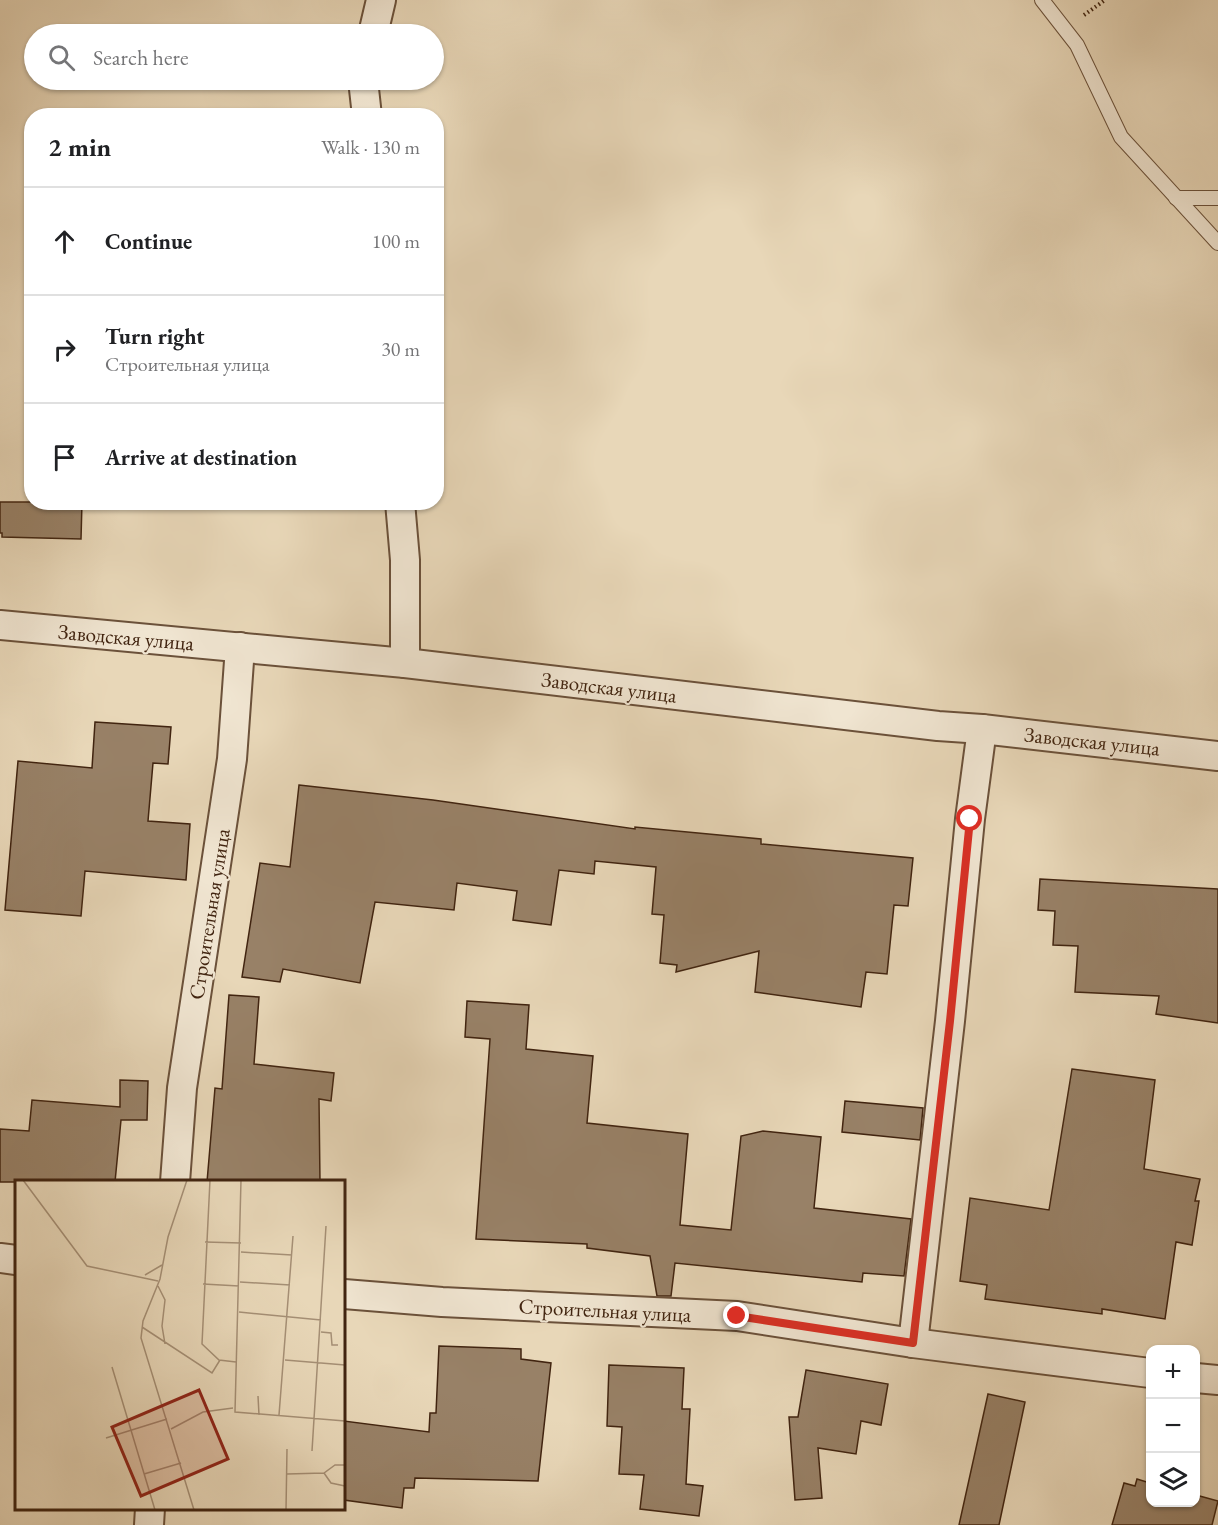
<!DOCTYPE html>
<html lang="en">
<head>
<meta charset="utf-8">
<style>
  body { margin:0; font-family:"EB Garamond",serif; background:#f2f2f2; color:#202124 }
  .controls { position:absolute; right:18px; bottom:18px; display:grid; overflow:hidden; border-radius:12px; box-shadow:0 2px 4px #0004 }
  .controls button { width:54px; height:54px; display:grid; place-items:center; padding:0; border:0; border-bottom:2px solid #e0e0e0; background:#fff; color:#202124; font:30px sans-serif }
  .stop { position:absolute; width:18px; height:18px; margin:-14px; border:4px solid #d93025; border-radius:50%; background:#fff }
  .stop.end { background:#d93025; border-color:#fff; box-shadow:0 2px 6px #0008 }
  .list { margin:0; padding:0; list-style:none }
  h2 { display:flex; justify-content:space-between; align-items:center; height:78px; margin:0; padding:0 24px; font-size:26px }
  h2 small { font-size:20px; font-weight:400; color:#757577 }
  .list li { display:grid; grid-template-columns:39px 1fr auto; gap:18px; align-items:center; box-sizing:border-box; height:108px; padding:0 24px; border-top:2px solid #e0e0e0 }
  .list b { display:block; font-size:22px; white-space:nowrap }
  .list p { margin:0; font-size:20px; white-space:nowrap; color:#757577 }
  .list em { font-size:20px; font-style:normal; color:#757577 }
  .icon { flex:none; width:33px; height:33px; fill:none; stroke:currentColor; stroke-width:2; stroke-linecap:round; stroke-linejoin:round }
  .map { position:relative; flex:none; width:1218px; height:1525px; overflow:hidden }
  .search { position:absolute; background:#fff; box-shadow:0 2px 4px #0004; left:24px; top:24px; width:420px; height:66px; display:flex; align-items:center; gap:15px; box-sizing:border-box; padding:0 21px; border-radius:33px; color:#757577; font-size:22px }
  .panel { position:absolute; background:#fff; box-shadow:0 2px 4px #0004; left:24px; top:108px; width:420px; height:402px; border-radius:24px }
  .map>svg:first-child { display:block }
</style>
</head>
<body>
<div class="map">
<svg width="1218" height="1525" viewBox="0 0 1218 1525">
  <rect width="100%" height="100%" fill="#e8d7b8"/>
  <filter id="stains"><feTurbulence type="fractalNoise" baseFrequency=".00333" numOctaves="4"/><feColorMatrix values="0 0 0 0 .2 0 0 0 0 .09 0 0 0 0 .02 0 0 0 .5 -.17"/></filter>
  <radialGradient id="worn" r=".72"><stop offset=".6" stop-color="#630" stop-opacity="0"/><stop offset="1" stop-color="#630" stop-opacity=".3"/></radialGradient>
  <!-- building -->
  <g fill="#988167" stroke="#412410" stroke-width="1.5">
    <path d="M0,502h82l-1,37 -79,-2v-4h-2z"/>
    <path d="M95,722l76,5 -3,37 -15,-1 -5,58 42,3 -4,56 -101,-9 -4,45 -76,-6 13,-149 74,7z"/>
    <path d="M299,785l134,15 202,29v-2l126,12v5l152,14 -5,48 -14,-1 -7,69 -21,-2 -5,35 -106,-15 4,-41 -83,21 1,-7 -17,-2 4,-48 -12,-1 4,-47 -61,-6 -1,13 -35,-4 -8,55 -38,-5 4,-29 -60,-8 -3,27 -79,-8 -15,81 -77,-14 -3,13 -38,-5 18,-114 30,4z"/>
    <path d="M1040,879l178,10v134l-62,-9 3,-18 -84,-4 3,-46 -25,-1 2,-34 -17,-1z"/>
    <path d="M229,995l30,2 -5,67 80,9 -3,28 -12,-2 1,83h-113l8,-94 7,1z"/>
    <path d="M467,1001l62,4 -3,44 67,7 -6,67 101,11 -8,91 51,5 10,-94 22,-5 58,6 -7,71 97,11 -7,57 -41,-3 -1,9 -187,-19 -4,33h-14l-7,-40 -63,-8v-4l-111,-5 14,-200 -25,-2z"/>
    <path d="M1072,1069l83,11 -11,89 56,10 -5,22h4l-7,44 -16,-3 -11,77 -63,-10v5l-117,-15 2,-14 -27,-4 10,-83 79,12z"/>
    <path d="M120,1080l28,1 -1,39h-26l-6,62h-115v-53l29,2 3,-31 88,7z"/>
    <path d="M845,1101l78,7 -3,32 -78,-8z"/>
    <path d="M439,1346l82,3v10l30,4 -13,118 -123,-3 -1,10h-10l-2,20 -58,-8v-79l85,11 1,-19h6z"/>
    <path d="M609,1365l75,3 -2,41h8l-4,75 17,2 -4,30 -59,-7 4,-34 -25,-1 3,-47 -15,-1z"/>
    <path d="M806,1370l82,14 -7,41 -20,-4 -5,33 -38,-6 4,50 -27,2 -6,-83h9z"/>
    <path d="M988,1394l37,8 -26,123h-40z"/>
    <path d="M1137,1479l13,4v20h46v-8l22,6 -6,24h-100l12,-42 11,3z"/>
  </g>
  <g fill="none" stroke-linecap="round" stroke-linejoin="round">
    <defs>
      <g id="service">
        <path d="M1042,0l35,45 44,92 97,106"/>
        <path d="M1176,198h42"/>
      </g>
      <g id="minor">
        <path d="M373,34l8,-34"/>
        <path d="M363,80l4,36"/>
        <path d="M400,502l5,58v103"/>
        <path d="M0,625l405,38 533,63 44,3 236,27"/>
        <path d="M175,1182l7,-94 50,-329 8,-112"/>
        <path d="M0,1258l16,2"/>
        <path d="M344,1294l98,8 295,14 176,27 237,30"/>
        <path d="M913,1343l37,-322 20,-202 12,-90"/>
        <path d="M1196,1378l22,2"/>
        <path d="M149,1525l1,-17"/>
      </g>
    </defs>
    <!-- service casing -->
    <use href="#service" stroke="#6b513a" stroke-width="16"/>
    <!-- minor casing -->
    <use href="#minor" stroke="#6b513a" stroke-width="32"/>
    <!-- path -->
    <path stroke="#412410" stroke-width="4" stroke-dasharray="1.5 3" stroke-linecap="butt" d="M1084,15l21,-15"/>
    <!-- service -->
    <use href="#service" stroke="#f0e5d1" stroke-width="14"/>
    <!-- minor -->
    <use href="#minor" stroke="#f0e5d1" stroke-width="28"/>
  </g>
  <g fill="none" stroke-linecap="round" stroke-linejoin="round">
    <!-- route -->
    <path stroke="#d93025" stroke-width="8" d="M737,1316l176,27 37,-322 20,-202"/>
  </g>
  <g text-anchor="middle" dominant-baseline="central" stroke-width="4.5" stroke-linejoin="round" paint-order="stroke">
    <!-- street labels -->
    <g font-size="21" fill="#412410" stroke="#f0e5d1">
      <text transform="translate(126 637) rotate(5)">Заводская улица</text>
      <text transform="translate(609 687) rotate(7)">Заводская улица</text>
      <text transform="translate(1092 741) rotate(6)">Заводская улица</text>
      <text transform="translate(209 914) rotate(-81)">Строительная улица</text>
      <text transform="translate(605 1310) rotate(3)">Строительная улица</text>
    </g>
  </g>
  <!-- overview -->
  <g transform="translate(15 1180)">
    <rect width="330" height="330" fill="#e8d7b8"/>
    <path fill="none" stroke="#a58f75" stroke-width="1.5" d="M8,0l64,86 71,15M172,0l-19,57 -8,42 -17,42 -2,17 53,172M195,0l-8,164 17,16 17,2M226,0l-6,232 110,9M190,62l36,1M226,72l51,3M130,95l17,-10M225,102l50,3M188,104l36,2M143,106l7,14 -3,26 3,18M224,132l82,8M127,147l70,46 8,-13M306,152l10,1 1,12h6M270,180l60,5M97,187l43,143M243,216l1,19M264,235l14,-179M156,249l32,-17 30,-4M91,258l61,-19M297,271l14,-225M309,293l7,10 14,3M129,294l37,-11M272,294l37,-1 11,-8h10M271,330l1,-61"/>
    <path fill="#8f2418" fill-opacity="0.15" stroke="#8f2418" stroke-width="3" d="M184,210l29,69 -87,37 -29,-69z"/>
    <rect width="330" height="330" fill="none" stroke="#412410" stroke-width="3"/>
  </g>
  <rect width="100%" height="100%" filter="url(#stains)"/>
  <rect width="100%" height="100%" fill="url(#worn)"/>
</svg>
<div class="controls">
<button>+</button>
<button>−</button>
<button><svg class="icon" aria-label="layers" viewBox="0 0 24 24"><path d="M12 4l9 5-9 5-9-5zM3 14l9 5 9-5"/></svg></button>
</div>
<div class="stop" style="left:970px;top:819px"></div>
<div class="stop end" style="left:737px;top:1316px"></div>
<div class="search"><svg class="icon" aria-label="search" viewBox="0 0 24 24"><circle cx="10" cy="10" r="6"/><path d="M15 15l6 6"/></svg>Search here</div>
<section class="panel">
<h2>2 min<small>Walk · 130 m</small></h2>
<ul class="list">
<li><svg class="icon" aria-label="ahead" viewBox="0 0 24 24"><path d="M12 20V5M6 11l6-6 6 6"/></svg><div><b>Continue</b></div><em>100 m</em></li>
<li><svg class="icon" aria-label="right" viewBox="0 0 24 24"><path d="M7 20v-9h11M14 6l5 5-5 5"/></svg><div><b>Turn right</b><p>Строительная улица</p></div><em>30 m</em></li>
<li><svg class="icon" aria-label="arrive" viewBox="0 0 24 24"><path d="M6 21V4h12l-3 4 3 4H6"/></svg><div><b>Arrive at destination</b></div></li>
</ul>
</section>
</div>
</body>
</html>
